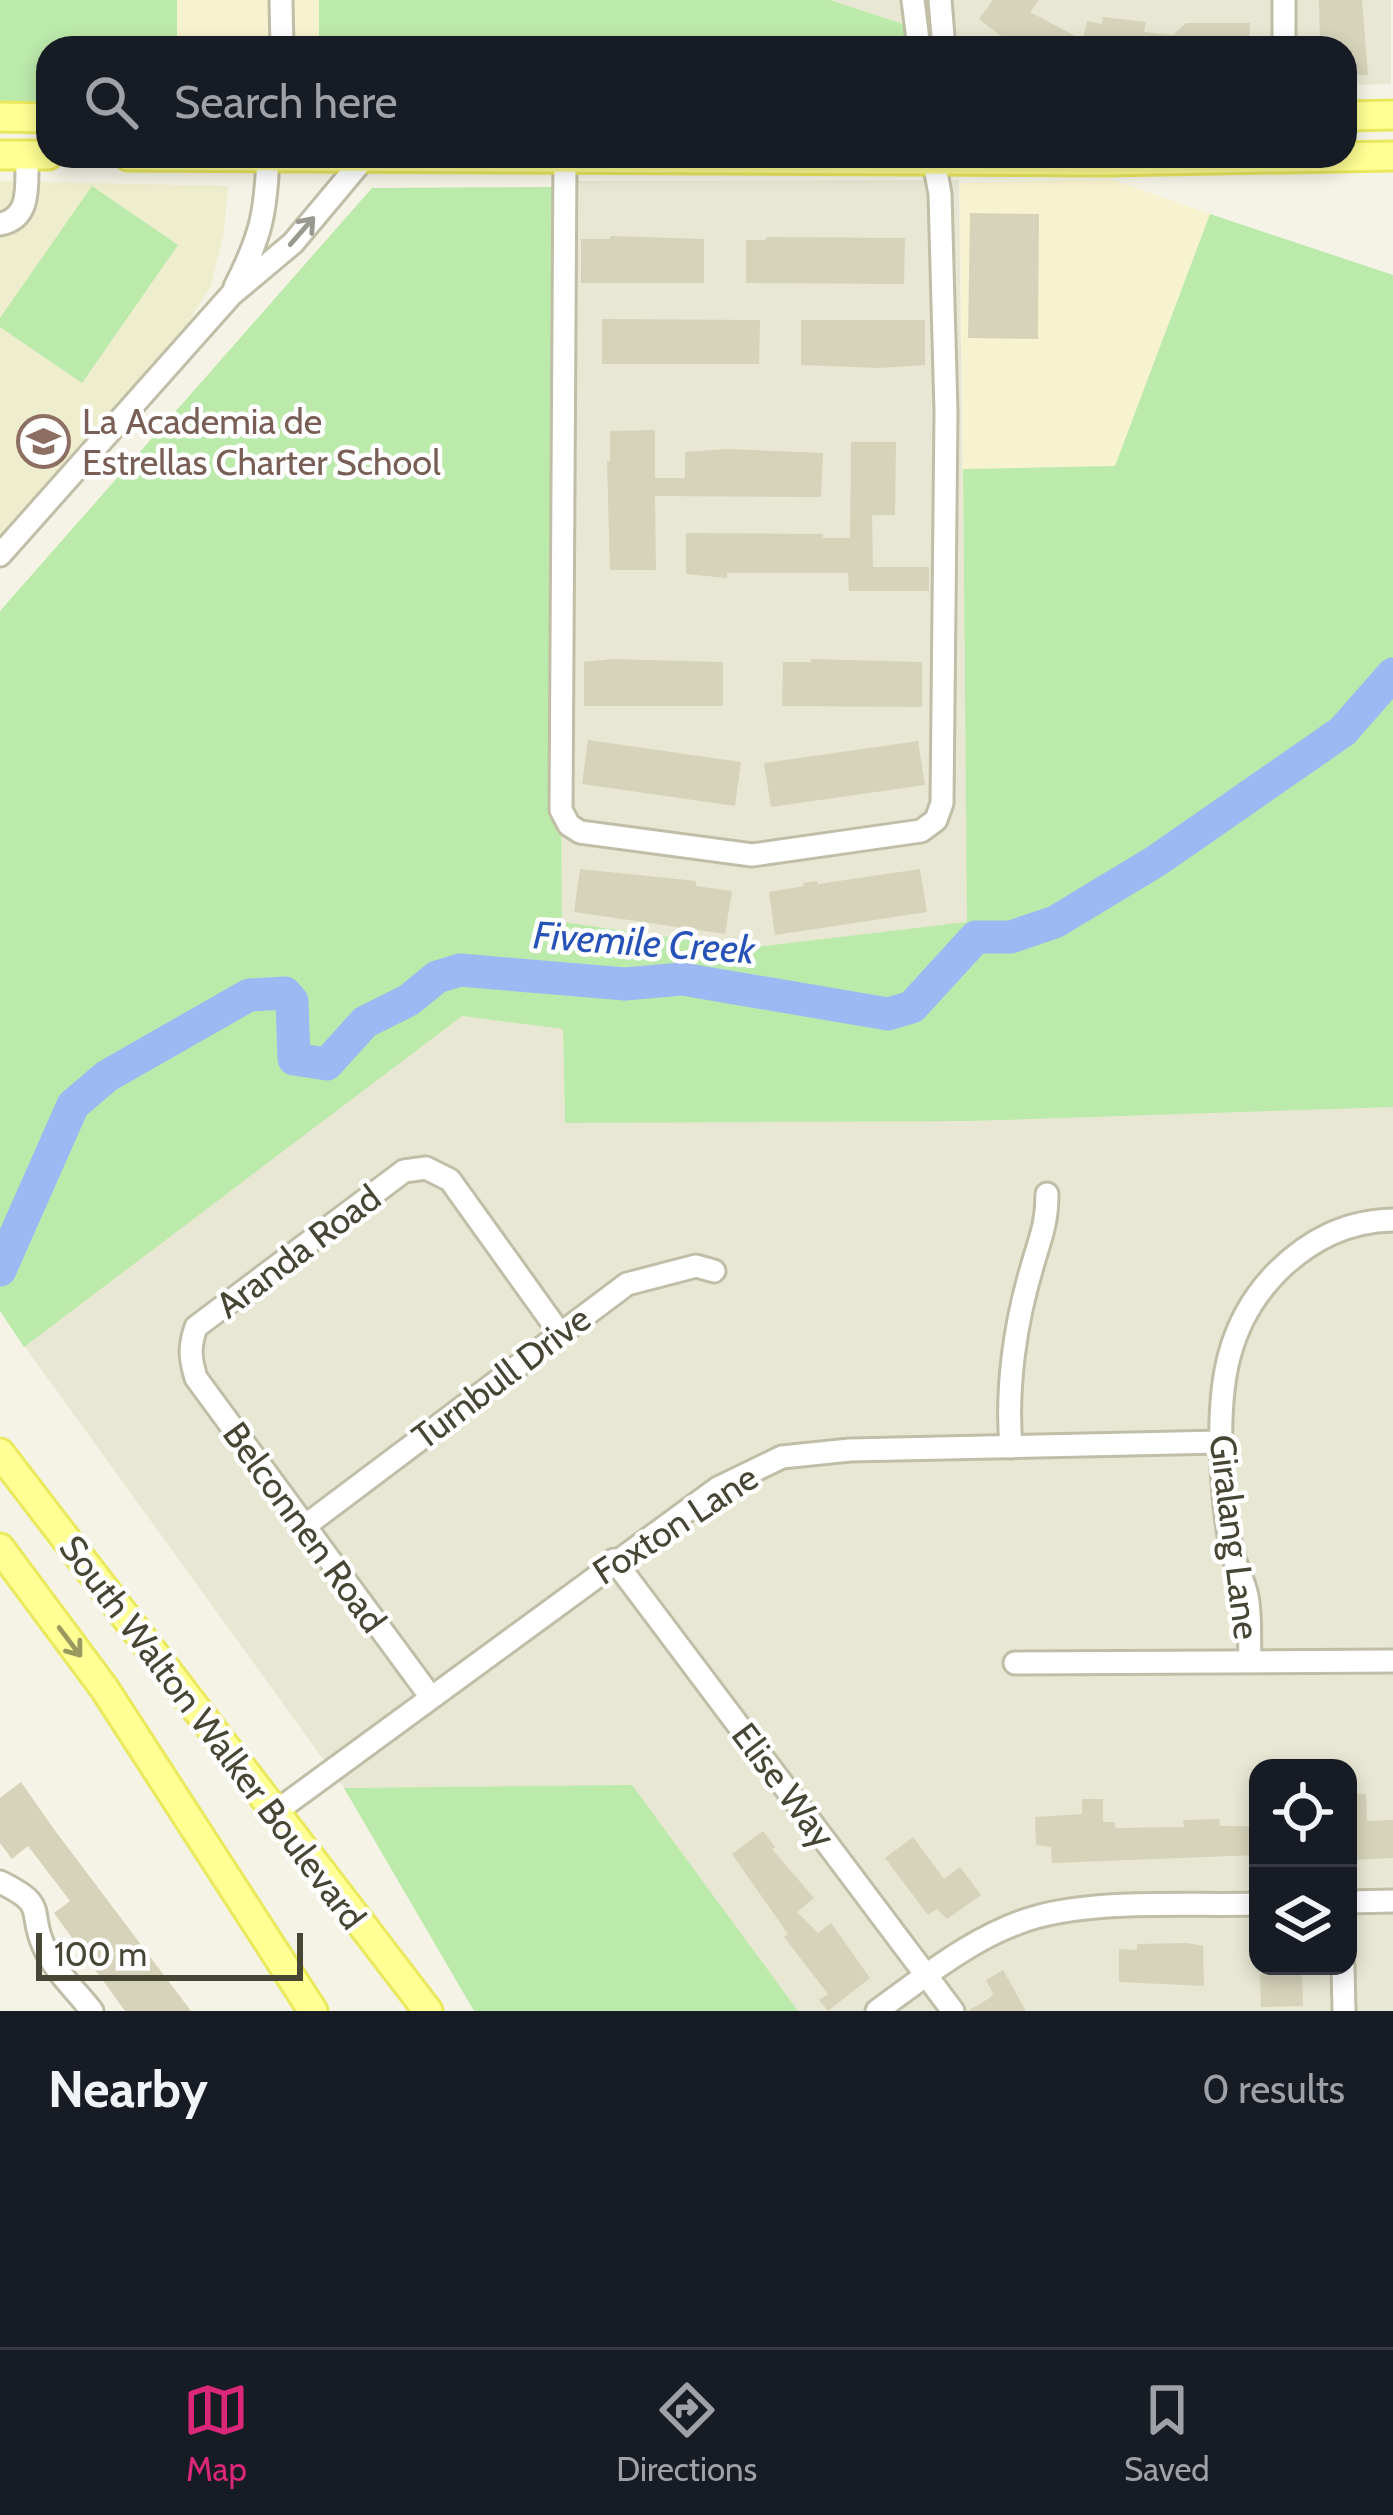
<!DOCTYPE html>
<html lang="en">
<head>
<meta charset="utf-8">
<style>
	body { margin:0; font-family:Cabin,sans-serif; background:#242831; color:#f1f3f6 }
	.controls { position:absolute; right:36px; bottom:36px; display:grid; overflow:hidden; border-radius:24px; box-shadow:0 6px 18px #0003 }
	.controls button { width:108px; height:108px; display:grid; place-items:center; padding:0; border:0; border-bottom:3px solid #363941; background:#171b24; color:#f1f3f6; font:60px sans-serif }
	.scale { position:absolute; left:36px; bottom:30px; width:267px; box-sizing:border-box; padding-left:12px; border:6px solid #474534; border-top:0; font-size:33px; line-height:42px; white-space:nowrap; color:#474534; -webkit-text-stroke:9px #fff; paint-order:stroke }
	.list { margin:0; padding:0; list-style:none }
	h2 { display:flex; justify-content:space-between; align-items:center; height:156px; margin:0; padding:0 48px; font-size:51px }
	h2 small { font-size:39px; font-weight:400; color:#9ea1a6 }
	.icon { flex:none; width:66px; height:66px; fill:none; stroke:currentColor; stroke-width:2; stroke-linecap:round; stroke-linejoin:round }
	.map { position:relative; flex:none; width:1393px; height:2011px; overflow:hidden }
	.search { position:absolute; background:#171b24; box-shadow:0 6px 18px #0003; left:36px; right:36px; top:36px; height:132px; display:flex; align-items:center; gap:30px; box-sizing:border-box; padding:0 42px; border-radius:36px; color:#9ea1a6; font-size:45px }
	.sheet { height:336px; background:#171b24 }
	nav { display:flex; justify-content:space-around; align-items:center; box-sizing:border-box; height:168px; border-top:3px solid #363941; background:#171b24; font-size:33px; color:#9ea1a6 }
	nav a { display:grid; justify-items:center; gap:6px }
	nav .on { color:#db2777 }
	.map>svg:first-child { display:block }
	.residential { fill:#e8e7d3; fill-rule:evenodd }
	.commercial { fill:#f7f2cf }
	.education { fill:#eeeece }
	.green { fill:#bceaab }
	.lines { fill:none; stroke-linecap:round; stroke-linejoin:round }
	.river { stroke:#9eb8f4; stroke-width:33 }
	.building { fill:#d6d3ba }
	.minor-casing { stroke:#c0bea7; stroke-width:27 }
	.major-casing { stroke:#eae85d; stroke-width:33 }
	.minor { stroke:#fff; stroke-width:21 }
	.major { stroke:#ffff93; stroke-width:27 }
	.oneway { stroke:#9a998f }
	.oneway2 { stroke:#9a995f }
	.labels { text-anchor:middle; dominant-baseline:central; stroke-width:9; stroke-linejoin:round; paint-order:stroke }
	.education-label { font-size:36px; fill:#785e54; stroke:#fff; text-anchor:start }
	.street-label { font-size:36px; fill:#474534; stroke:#fff }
	.water-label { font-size:39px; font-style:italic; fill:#2752b8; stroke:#fff }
</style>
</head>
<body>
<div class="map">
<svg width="1393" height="2011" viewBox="0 0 1393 2011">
	<rect width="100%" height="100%" fill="#f4f3e5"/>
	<g class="residential">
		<polygon points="830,0 1391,0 1391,84 1345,85 1345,48 975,48"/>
		<polygon points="959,180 968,923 747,948 562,923 559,181"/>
		<path d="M 462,1016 L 563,1029 L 565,1122 L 1393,1104 L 1393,2011 L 795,2011 L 632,1786 L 344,1788 L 20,1340 ZM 1258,1768 L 1348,1768 L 1348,1966 L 1258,1966 Z"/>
	</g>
	<g class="commercial">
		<rect x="177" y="0" width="142" height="48"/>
		<polygon points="1110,179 1210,214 1115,466 963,469 960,183"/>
	</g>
	<polygon class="education" points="0,181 228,186 224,232 211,285 173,348 0,537"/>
	<g class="green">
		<polygon points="0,0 177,0 177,48 48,48 48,102 0,102"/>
		<polygon points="319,0 830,0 906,25 907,48 319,48"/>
		<polygon points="92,186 178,245 82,383 0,327 0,318"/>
		<polygon points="557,187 562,922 747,948 967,922 963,469 1115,466 1210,214 1393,275 1393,1107 969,1121 565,1123 563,1029 462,1016 24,1347 0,1311 0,611 372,188"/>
		<polygon points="632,1785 798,2011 474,2011 344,1788"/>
	</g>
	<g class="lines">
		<polyline class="river" points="0,1270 73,1105 107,1076 249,995 285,993 292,1001 294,1059 327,1064 365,1022 409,1000 437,977 460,970 625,984 682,979 888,1014 912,1007 976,937 1011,937 1055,922 1156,861 1343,731 1393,674"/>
	</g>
	<g class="building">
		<polygon points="993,0 1039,0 1030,12 1083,40 1087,21 1102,24 1103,17 1146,22 1144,32 1173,35 1186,23 1250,23 1249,48 1025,48 1007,41 979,19"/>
		<polygon points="1319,0 1362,0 1368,75 1345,75 1345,48 1320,48"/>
		<polygon points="970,213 1039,214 1038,339 968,338"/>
		<polygon points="610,236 704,239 704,283 581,283 581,239 610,239"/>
		<polygon points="766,237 905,238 904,284 746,283 746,240 766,240"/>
		<polygon points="602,319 760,320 759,364 602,364"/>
		<polygon points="801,320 925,320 925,365 880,368 801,365"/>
		<polygon points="655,430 655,478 685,478 685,452 727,449 823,453 821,497 655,496 656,570 610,570 607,461 610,461 610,431"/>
		<polygon points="851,442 896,442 895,515 872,515 873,567 929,567 929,591 849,591 848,573 727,573 727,578 686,574 686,533 823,534 823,538 850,538"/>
		<polygon points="611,659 723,662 723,706 584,706 584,662"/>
		<polygon points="811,659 922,662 922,707 782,706 783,662 811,662"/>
		<polygon points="588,740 741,762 735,806 582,784"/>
		<polygon points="918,741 925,785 771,807 764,763"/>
		<polygon points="580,869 696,881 696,886 732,891 725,934 574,912"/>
		<polygon points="920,869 927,912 775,935 769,892 804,886 803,883 817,881 818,884"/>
		<polygon points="21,1782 53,1828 191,2011 125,2011 54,1913 70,1901 28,1846 12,1859 0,1843 0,1798"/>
		<polygon points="1348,1794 1366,1794 1367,1821 1393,1820 1393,1858 1350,1860"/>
		<polygon points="1082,1799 1103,1799 1103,1822 1115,1822 1115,1828 1184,1827 1183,1820 1219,1819 1220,1826 1258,1826 1258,1855 1052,1863 1051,1847 1036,1845 1035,1817 1082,1814"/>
		<polygon points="763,1831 775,1847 772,1849 814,1898 797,1912 818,1933 831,1923 870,1978 828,2011 819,2000 828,1994 784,1937 788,1934 732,1854"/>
		<polygon points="913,1837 944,1879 960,1867 981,1895 947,1919 937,1909 928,1915 885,1858"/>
		<polygon points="1187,1943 1203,1946 1204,1986 1119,1982 1119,1949 1137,1950 1137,1944"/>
		<polygon points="1003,1970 1026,2011 968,2011 991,1997 993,1993 986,1980"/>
		<polygon points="1302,1973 1303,2006 1261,2007 1260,1974"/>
	</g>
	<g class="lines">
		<defs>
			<g id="minor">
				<polyline points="281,0 282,48"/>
				<polyline points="913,0 919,48"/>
				<polyline points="940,0 944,48"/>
				<polyline points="1284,0 1284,48"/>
				<polyline points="565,159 561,810 569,825 580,832 752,855 921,831 936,820 942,803 946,412 940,194 933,156"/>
				<path d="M 0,224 C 33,218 26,182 27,155"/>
				<path d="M 235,287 C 261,236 266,213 268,156"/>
				<polyline points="0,555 231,295 293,243 365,157"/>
				<path d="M 1011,1447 C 1006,1388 1015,1324 1032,1267 C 1040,1238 1047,1225 1047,1194"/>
				<polyline points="305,1526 627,1284 696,1266 714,1271"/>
				<polyline points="614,1560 953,2011"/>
				<path d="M 1250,1661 C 1249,1640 1251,1617 1247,1596 C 1244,1581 1236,1567 1232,1552 C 1225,1519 1223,1485 1221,1451 C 1219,1383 1227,1322 1278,1271 C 1311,1239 1347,1221 1393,1220"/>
				<polyline points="1015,1663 1393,1661"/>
				<path d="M 430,1696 L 196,1378 C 190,1358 189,1347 196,1327 L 404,1171 L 426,1168 L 450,1180 L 559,1332"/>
				<polyline points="274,1813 718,1488 782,1457 850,1450 1221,1442"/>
				<path d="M 0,1882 C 51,1907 26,1910 45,1949 C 55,1971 77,1992 92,2011"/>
				<polyline points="1348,1902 1393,1901"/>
				<polyline points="1343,1966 1344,2011"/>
				<path d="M 877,2011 C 925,1976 978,1933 1036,1917 C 1103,1899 1188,1906 1258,1904"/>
			</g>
			<g id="major">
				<polyline points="1345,116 1393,115"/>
				<polyline points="0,117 48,118"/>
				<polyline points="0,155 48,155"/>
				<polyline points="128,156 1104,161 1393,156"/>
				<polyline points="0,1453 428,2011"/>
				<polyline points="0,1548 104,1688 313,2011"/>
			</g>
		</defs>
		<use href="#minor" class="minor-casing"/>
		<use href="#major" class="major-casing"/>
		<use href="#minor" class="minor"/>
		<use href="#major" class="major"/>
	</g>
	<defs><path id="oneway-shaft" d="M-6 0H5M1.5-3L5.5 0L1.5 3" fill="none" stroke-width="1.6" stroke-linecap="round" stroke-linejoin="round" transform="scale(3)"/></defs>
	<use class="oneway" href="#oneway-shaft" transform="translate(302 231) rotate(-49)"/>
	<use class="oneway2" href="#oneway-shaft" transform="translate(70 1642) rotate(53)"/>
	<defs>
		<symbol id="school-ring" viewBox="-11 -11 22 22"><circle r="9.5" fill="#fff" stroke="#8d6e63" stroke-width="1.5"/><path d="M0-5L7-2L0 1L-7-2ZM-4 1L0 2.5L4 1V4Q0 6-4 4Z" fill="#8d6e63"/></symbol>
	</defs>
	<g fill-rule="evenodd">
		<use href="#school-ring" x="14" y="412" width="59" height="59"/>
	</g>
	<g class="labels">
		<g class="education-label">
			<text x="82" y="421">La Academia de<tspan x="82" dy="41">Estrellas Charter School</tspan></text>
		</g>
		<g class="street-label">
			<text transform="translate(298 1251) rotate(-37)">Aranda Road</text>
			<text transform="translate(501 1377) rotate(-37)">Turnbull Drive</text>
			<text transform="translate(675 1524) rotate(-33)">Foxton Lane</text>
			<text transform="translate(305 1527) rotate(54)">Belconnen Road</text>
			<text transform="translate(1235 1537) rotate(83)">Giralang Lane</text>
			<text transform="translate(213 1732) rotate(53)">South Walton Walker Boulevard</text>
			<text transform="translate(784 1785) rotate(53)">Elise Way</text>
		</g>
		<g class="water-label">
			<text transform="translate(644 942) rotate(4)">Fivemile Creek</text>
		</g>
	</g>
</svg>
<div class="controls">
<button><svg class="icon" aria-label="locate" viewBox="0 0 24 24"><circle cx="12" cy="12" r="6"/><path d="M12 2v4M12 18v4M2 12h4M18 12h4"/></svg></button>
<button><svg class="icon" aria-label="layers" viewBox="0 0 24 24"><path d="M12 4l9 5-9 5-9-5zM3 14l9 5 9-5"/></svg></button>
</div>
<div class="scale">100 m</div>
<div class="search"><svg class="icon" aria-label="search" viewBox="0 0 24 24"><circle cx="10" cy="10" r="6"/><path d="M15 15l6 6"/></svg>Search here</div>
</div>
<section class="sheet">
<h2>Nearby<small>0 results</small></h2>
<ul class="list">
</ul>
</section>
<nav>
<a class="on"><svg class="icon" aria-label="map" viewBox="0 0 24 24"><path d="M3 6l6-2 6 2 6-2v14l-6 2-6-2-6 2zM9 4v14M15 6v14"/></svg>Map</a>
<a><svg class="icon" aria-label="directions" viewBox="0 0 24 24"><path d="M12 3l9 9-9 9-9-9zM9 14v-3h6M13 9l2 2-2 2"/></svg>Directions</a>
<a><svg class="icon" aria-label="saved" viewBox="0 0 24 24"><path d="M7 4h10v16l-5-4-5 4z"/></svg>Saved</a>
</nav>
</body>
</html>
